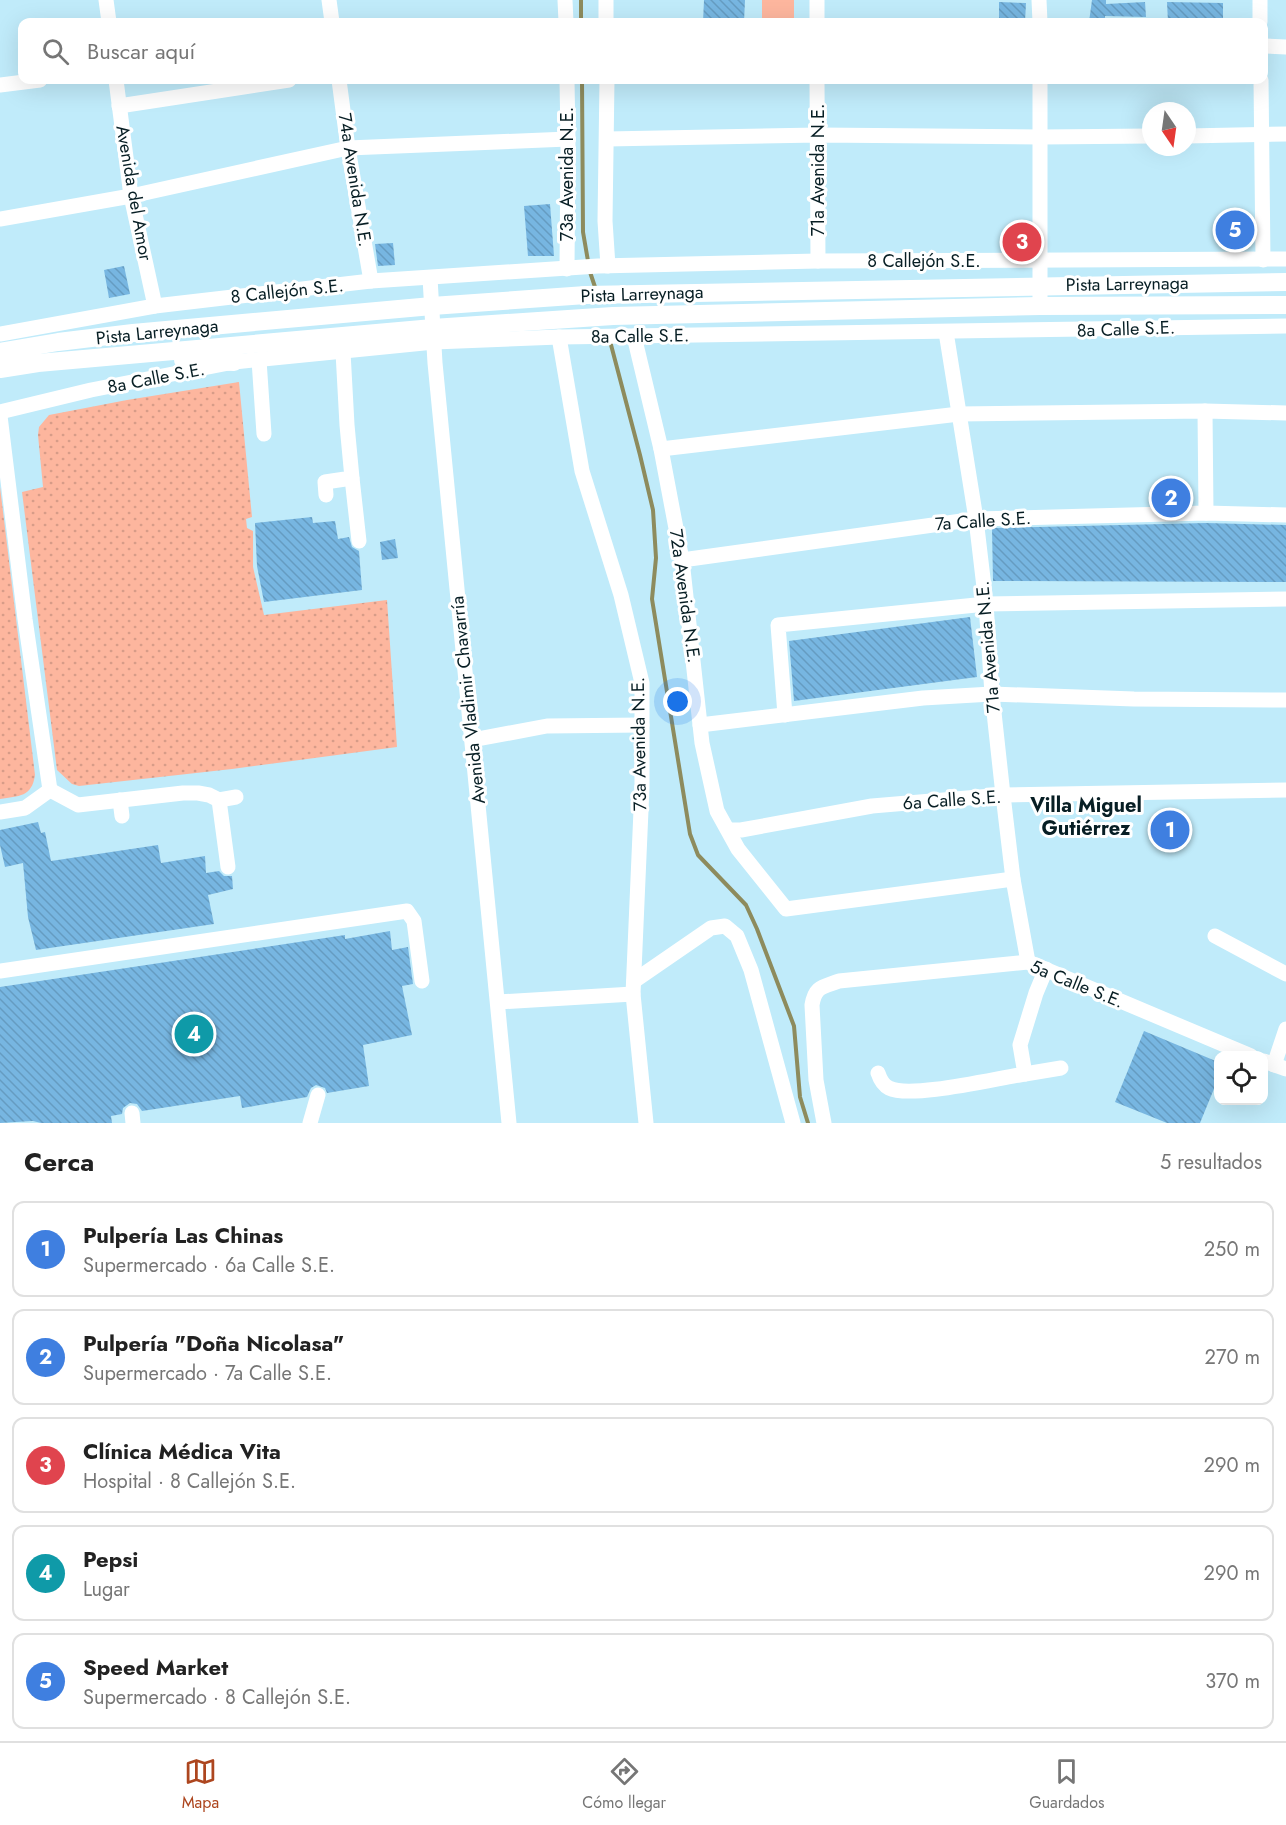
<!DOCTYPE html>
<html lang="es">
<head>
<meta charset="utf-8">
<style>
	body { margin:0; font-family:Jost,sans-serif; background:#f6f6f6; color:#222 }
	.controls { position:absolute; right:18px; bottom:18px; display:grid; overflow:hidden; border-radius:12px; box-shadow:0 6px 24px #0002 }
	.controls button { width:54px; height:54px; display:grid; place-items:center; padding:0; border:0; border-bottom:2px solid #e0e0e0; background:#fff; color:#222; font:30px sans-serif }
	.compass { position:absolute; left:1142px; top:102px; width:54px; height:54px; border-radius:50%; background:#fff; box-shadow:0 6px 24px #0002; rotate:167deg }
	.you { position:absolute; left:678px; top:702px; width:21px; height:21px; margin:-15px; border:4px solid #fff; border-radius:50%; background:#1a73e8; box-shadow:0 0 0 9px #1a73e833 }
	.badge { display:grid; place-items:center; width:39px; height:39px; border-radius:50%; background:#ad461f; color:#fff; font-size:20px; font-weight:700 }
	.pin { position:absolute; translate:-50% -50%; border:3px solid #fff; box-shadow:0 2px 6px #0006 }
	.list { margin:0; padding:0; list-style:none }
	h2 { display:flex; justify-content:space-between; align-items:center; height:78px; margin:0; padding:0 24px; font-size:26px }
	h2 small { font-size:20px; font-weight:400; color:#767676 }
	.list li { display:grid; grid-template-columns:39px 1fr auto; gap:18px; align-items:center; box-sizing:border-box; height:96px; margin:0 12px 12px; padding:0 12px; border:2px solid #e0e0e0; border-radius:12px }
	.list b { display:block; font-size:22px; white-space:nowrap }
	.list p { margin:0; font-size:20px; white-space:nowrap; color:#767676 }
	.list em { font-size:20px; font-style:normal; color:#767676 }
	.icon { flex:none; width:33px; height:33px; fill:none; stroke:currentColor; stroke-width:2; stroke-linecap:round; stroke-linejoin:round }
	.map { position:relative; flex:none; width:1286px; height:1123px; overflow:hidden }
	.search { position:absolute; background:#fff; box-shadow:0 6px 24px #0002; left:18px; right:18px; top:18px; height:66px; display:flex; align-items:center; gap:15px; box-sizing:border-box; padding:0 21px; border-radius:12px; color:#767676; font-size:22px }
	.sheet { height:618px; background:#fff }
	nav { display:flex; justify-content:space-around; align-items:center; box-sizing:border-box; height:84px; border-top:2px solid #e0e0e0; background:#fff; font-size:16px; color:#767676 }
	nav a { display:grid; justify-items:center; gap:3px }
	nav .on { color:#ad461f }
	.map>svg:first-child { display:block }
	.grass { fill:url(#grass-dots) }
	.green { fill:#fdb69e }
	.lines { fill:none; stroke-linecap:round; stroke-linejoin:round }
	.stream { stroke:#8d8b5d; stroke-width:4 }
	.building { fill:url(#building-back-hatch) }
	.minor { stroke:#fff; stroke-width:15 }
	.major { stroke:#fff; stroke-width:18 }
	.labels { text-anchor:middle; dominant-baseline:central; stroke-width:6; stroke-linejoin:round; paint-order:stroke }
	.street-label { font-size:18px; fill:#071e24; stroke:#fff }
	.neighbourhood-label { font-size:20px; font-weight:bold; fill:#071e24; stroke:#fff }
</style>
</head>
<body>
<div class="map">
<svg width="1286" height="1123" viewBox="0 0 1286 1123">
	<defs>
		<pattern id="grass-dots" width="8" height="8" patternUnits="userSpaceOnUse" patternTransform="scale(1.5)"><rect width="8" height="8" fill="#fdb69e"/><path d="M2 2h.1M6 6h.1" fill="none" stroke="#d79c88" stroke-width="1.8" stroke-linecap="round"/></pattern>
		<pattern id="building-back-hatch" width="6" height="6" patternUnits="userSpaceOnUse" patternTransform="scale(1.5)"><rect width="6" height="6" fill="#77b6e1"/><path d="M-1 5l2 2M0 0l6 6M5-1l2 2" fill="none" stroke="#659cc1"/></pattern>
	</defs>
	<rect width="100%" height="100%" fill="#c0ebfa"/>
	<g class="grass">
		<polygon points="239,382 252,517 246,519 247,528 253,531 253,567 264,615 387,600 397,747 232,769 79,786 72,784 57,770 22,492 43,487 38,435 39,427 49,415 127,400"/>
		<path d="M 0,487 L 35,775 C 32,797 19,796 0,799 Z"/>
	</g>
	<rect class="green" x="762" y="0" width="32" height="19"/>
	<g class="lines">
		<g class="stream">
			<polyline points="581,0 581,22"/>
			<polyline points="582,80 583,232 588,261"/>
			<polyline points="590,272 596,290"/>
			<polyline points="610,341 640,455 653,510 656,558 652,599 690,834 698,855 746,905 757,929 794,1026 800,1097 808,1123"/>
		</g>
	</g>
	<g class="building">
		<polygon points="704,0 745,0 744,22 703,22"/>
		<polygon points="1092,0 1106,0 1106,4 1145,2 1146,17 1105,16 1105,22 1089,22"/>
		<polygon points="999,2 1026,3 1025,22 999,22"/>
		<polygon points="1167,2 1223,3 1223,22 1168,22"/>
		<polygon points="550,204 554,256 528,256 524,206"/>
		<polygon points="393,243 395,265 378,266 375,244"/>
		<polygon points="124,266 130,294 109,298 104,270"/>
		<polygon points="312,517 313,523 335,521 338,539 349,537 352,547 359,551 362,590 264,602 257,566 255,523"/>
		<polygon points="1206,523 1286,525 1286,582 993,581 992,528"/>
		<polygon points="395,539 398,558 382,560 380,542"/>
		<polygon points="970,617 977,677 794,701 789,641"/>
		<polygon points="38,822 41,833 45,832 51,861 158,845 161,863 205,856 206,873 219,871 224,876 232,876 233,889 208,895 214,924 36,950 28,917 23,863 5,867 0,845 0,830"/>
		<polygon points="390,931 392,950 408,947 413,984 402,986 412,1035 363,1045 369,1086 327,1093 325,1088 316,1085 311,1088 307,1097 242,1108 240,1096 142,1111 137,1104 130,1103 123,1108 122,1114 111,1116 112,1123 41,1123 33,1121 0,1123 0,987 345,935 345,939"/>
		<polygon points="1144,1031 1218,1062 1218,1079 1200,1123 1167,1123 1115,1102"/>
	</g>
	<g class="lines">
		<g class="minor">
			<polyline points="106,0 109,22"/>
			<polyline points="329,0 332,22"/>
			<polyline points="565,0 566,22"/>
			<polyline points="606,0 606,22"/>
			<polyline points="1039,0 1040,22"/>
			<polyline points="1260,0 1260,22"/>
			<polyline points="817,22 817,0"/>
			<polyline points="1264,46 1286,47"/>
			<polyline points="116,80 131,196 155,306"/>
			<polyline points="339,80 348,148 371,281"/>
			<polyline points="607,80 605,221 608,266"/>
			<polyline points="817,80 818,261"/>
			<polyline points="1261,80 1263,260"/>
			<polyline points="0,85 40,80"/>
			<polyline points="119,106 289,80"/>
			<polyline points="1187,136 1286,134"/>
			<polyline points="607,139 818,135 1041,137 1151,136"/>
			<polyline points="0,219 131,196 348,148 568,139"/>
			<polyline points="567,269 568,139 567,80"/>
			<polyline points="430,278 435,363 509,1123"/>
			<polyline points="1040,298 1040,80"/>
			<polyline points="946,332 976,519 986,604 992,694 1003,795 1013,879 1028,962"/>
			<polyline points="0,334 155,306 371,281 598,266 818,261 1286,259"/>
			<polyline points="634,336 661,449 682,560 702,743 717,811 738,849 786,909 1013,879"/>
			<polyline points="559,337 582,471 621,595 642,683 642,787 633,994 646,1123"/>
			<polyline points="259,360 264,434"/>
			<polyline points="1205,411 1206,513"/>
			<polyline points="0,412 91,390 234,362 434,342 559,337 1286,326"/>
			<polyline points="0,416 25,619 50,790"/>
			<polyline points="661,449 959,414 1205,411 1286,413"/>
			<polyline points="352,478 359,541"/>
			<polyline points="326,495 325,482 352,478 347,425 343,352"/>
			<polyline points="682,560 976,519 1206,513 1286,515"/>
			<polyline points="785,715 778,625 986,604 1286,599"/>
			<polyline points="700,725 923,698 992,694 1134,699 1286,700"/>
			<polyline points="472,740 547,726 642,725"/>
			<polyline points="50,790 78,805 183,793 198,793 209,795 219,800 236,797"/>
			<polyline points="120,800 122,816"/>
			<polyline points="219,800 228,867"/>
			<polyline points="0,812 25,808 50,790"/>
			<polyline points="728,830 741,830 872,806 1003,795 1286,790"/>
			<polyline points="1215,936 1286,974"/>
			<polyline points="0,971 407,911 414,921 422,981"/>
			<polyline points="634,981 711,928 725,926 737,936 751,970 793,1123"/>
			<polyline points="498,1002 633,994"/>
			<polyline points="1264,1061 1286,1069"/>
			<polyline points="1274,1065 1286,1029"/>
			<path d="M 878,1073 C 880,1079 883,1085 889,1088 C 911,1099 997,1078 1025,1074 L 1020,1045 L 1036,993 L 1046,969"/>
			<polyline points="1025,1074 1061,1068"/>
			<polyline points="132,1113 133,1123"/>
			<polyline points="310,1123 318,1095"/>
			<path d="M 824,1123 L 816,1080 L 812,1005 C 815,986 823,987 839,981 L 1028,962 L 1251,1056"/>
		</g>
		<g class="major">
			<polyline points="0,352 58,342 133,333 432,306 586,295 1286,282"/>
			<polyline points="183,360 234,362"/>
			<polyline points="0,369 38,363 433,328 613,316 1040,306 1286,305"/>
		</g>
	</g>
	<g class="labels">
		<g class="street-label">
			<text transform="translate(818 170) rotate(-90)">71a Avenida N.E.</text>
			<text transform="translate(567 174) rotate(-90)">73a Avenida N.E.</text>
			<text transform="translate(355 180) rotate(81)">74a Avenida N.E.</text>
			<text transform="translate(134 193) rotate(80)">Avenida del Amor</text>
			<text x="924" y="261">8 Callejón S.E.</text>
			<text transform="translate(1127 284) rotate(-1)">Pista Larreynaga</text>
			<text transform="translate(287 291) rotate(-6)">8 Callejón S.E.</text>
			<text transform="translate(642 294) rotate(-2)">Pista Larreynaga</text>
			<text transform="translate(1126 329) rotate(-2)">8a Calle S.E.</text>
			<text transform="translate(157 332) rotate(-6)">Pista Larreynaga</text>
			<text transform="translate(640 336) rotate(-1)">8a Calle S.E.</text>
			<text transform="translate(156 378) rotate(-11)">8a Calle S.E.</text>
			<text transform="translate(983 521) rotate(-4)">7a Calle S.E.</text>
			<text transform="translate(685 596) rotate(82)">72a Avenida N.E.</text>
			<text transform="translate(988 647) rotate(-95)">71a Avenida N.E.</text>
			<text transform="translate(468 700) rotate(-96)">Avenida Vladimir Chavarría</text>
			<text transform="translate(639 744) rotate(-91)">73a Avenida N.E.</text>
			<text transform="translate(952 800) rotate(-4)">6a Calle S.E.</text>
			<text transform="translate(1077 984) rotate(22)">5a Calle S.E.</text>
		</g>
		<g class="neighbourhood-label">
			<text x="1086" y="805">Villa Miguel<tspan x="1086" dy="23">Gutiérrez</tspan></text>
		</g>
	</g>
</svg>
<div class="controls">
<button><svg class="icon" aria-label="locate" viewBox="0 0 24 24"><circle cx="12" cy="12" r="6"/><path d="M12 2v4M12 18v4M2 12h4M18 12h4"/></svg></button>
</div>
<svg class="compass" viewBox="-18 -18 36 36"><path d="M0-13l5 13h-10z" fill="#e53935"/><path d="M0 13l5-13h-10z" fill="#767676"/></svg>
<div class="you"></div>
<div class="pin badge" style="left:1170px;top:830px;background:#3f7fe0">1</div>
<div class="pin badge" style="left:1171px;top:498px;background:#3f7fe0">2</div>
<div class="pin badge" style="left:1022px;top:242px;background:#e0444e">3</div>
<div class="pin badge" style="left:194px;top:1034px;background:#0f9aa8">4</div>
<div class="pin badge" style="left:1235px;top:230px;background:#3f7fe0">5</div>
<div class="search"><svg class="icon" aria-label="search" viewBox="0 0 24 24"><circle cx="10" cy="10" r="6"/><path d="M15 15l6 6"/></svg>Buscar aquí</div>
</div>
<section class="sheet">
<h2>Cerca<small>5 resultados</small></h2>
<ul class="list">
<li><span class="badge" style="background:#3f7fe0">1</span><div><b>Pulpería Las Chinas</b><p>Supermercado · 6a Calle S.E.</p></div><em>250 m</em></li>
<li><span class="badge" style="background:#3f7fe0">2</span><div><b>Pulpería &quot;Doña Nicolasa&quot;</b><p>Supermercado · 7a Calle S.E.</p></div><em>270 m</em></li>
<li><span class="badge" style="background:#e0444e">3</span><div><b>Clínica Médica Vita</b><p>Hospital · 8 Callejón S.E.</p></div><em>290 m</em></li>
<li><span class="badge" style="background:#0f9aa8">4</span><div><b>Pepsi</b><p>Lugar</p></div><em>290 m</em></li>
<li><span class="badge" style="background:#3f7fe0">5</span><div><b>Speed Market</b><p>Supermercado · 8 Callejón S.E.</p></div><em>370 m</em></li>
</ul>
</section>
<nav>
<a class="on"><svg class="icon" aria-label="map" viewBox="0 0 24 24"><path d="M3 6l6-2 6 2 6-2v14l-6 2-6-2-6 2zM9 4v14M15 6v14"/></svg>Mapa</a>
<a><svg class="icon" aria-label="directions" viewBox="0 0 24 24"><path d="M12 3l9 9-9 9-9-9zM9 14v-3h6M13 9l2 2-2 2"/></svg>Cómo llegar</a>
<a><svg class="icon" aria-label="saved" viewBox="0 0 24 24"><path d="M7 4h10v16l-5-4-5 4z"/></svg>Guardados</a>
</nav>
</body>
</html>
